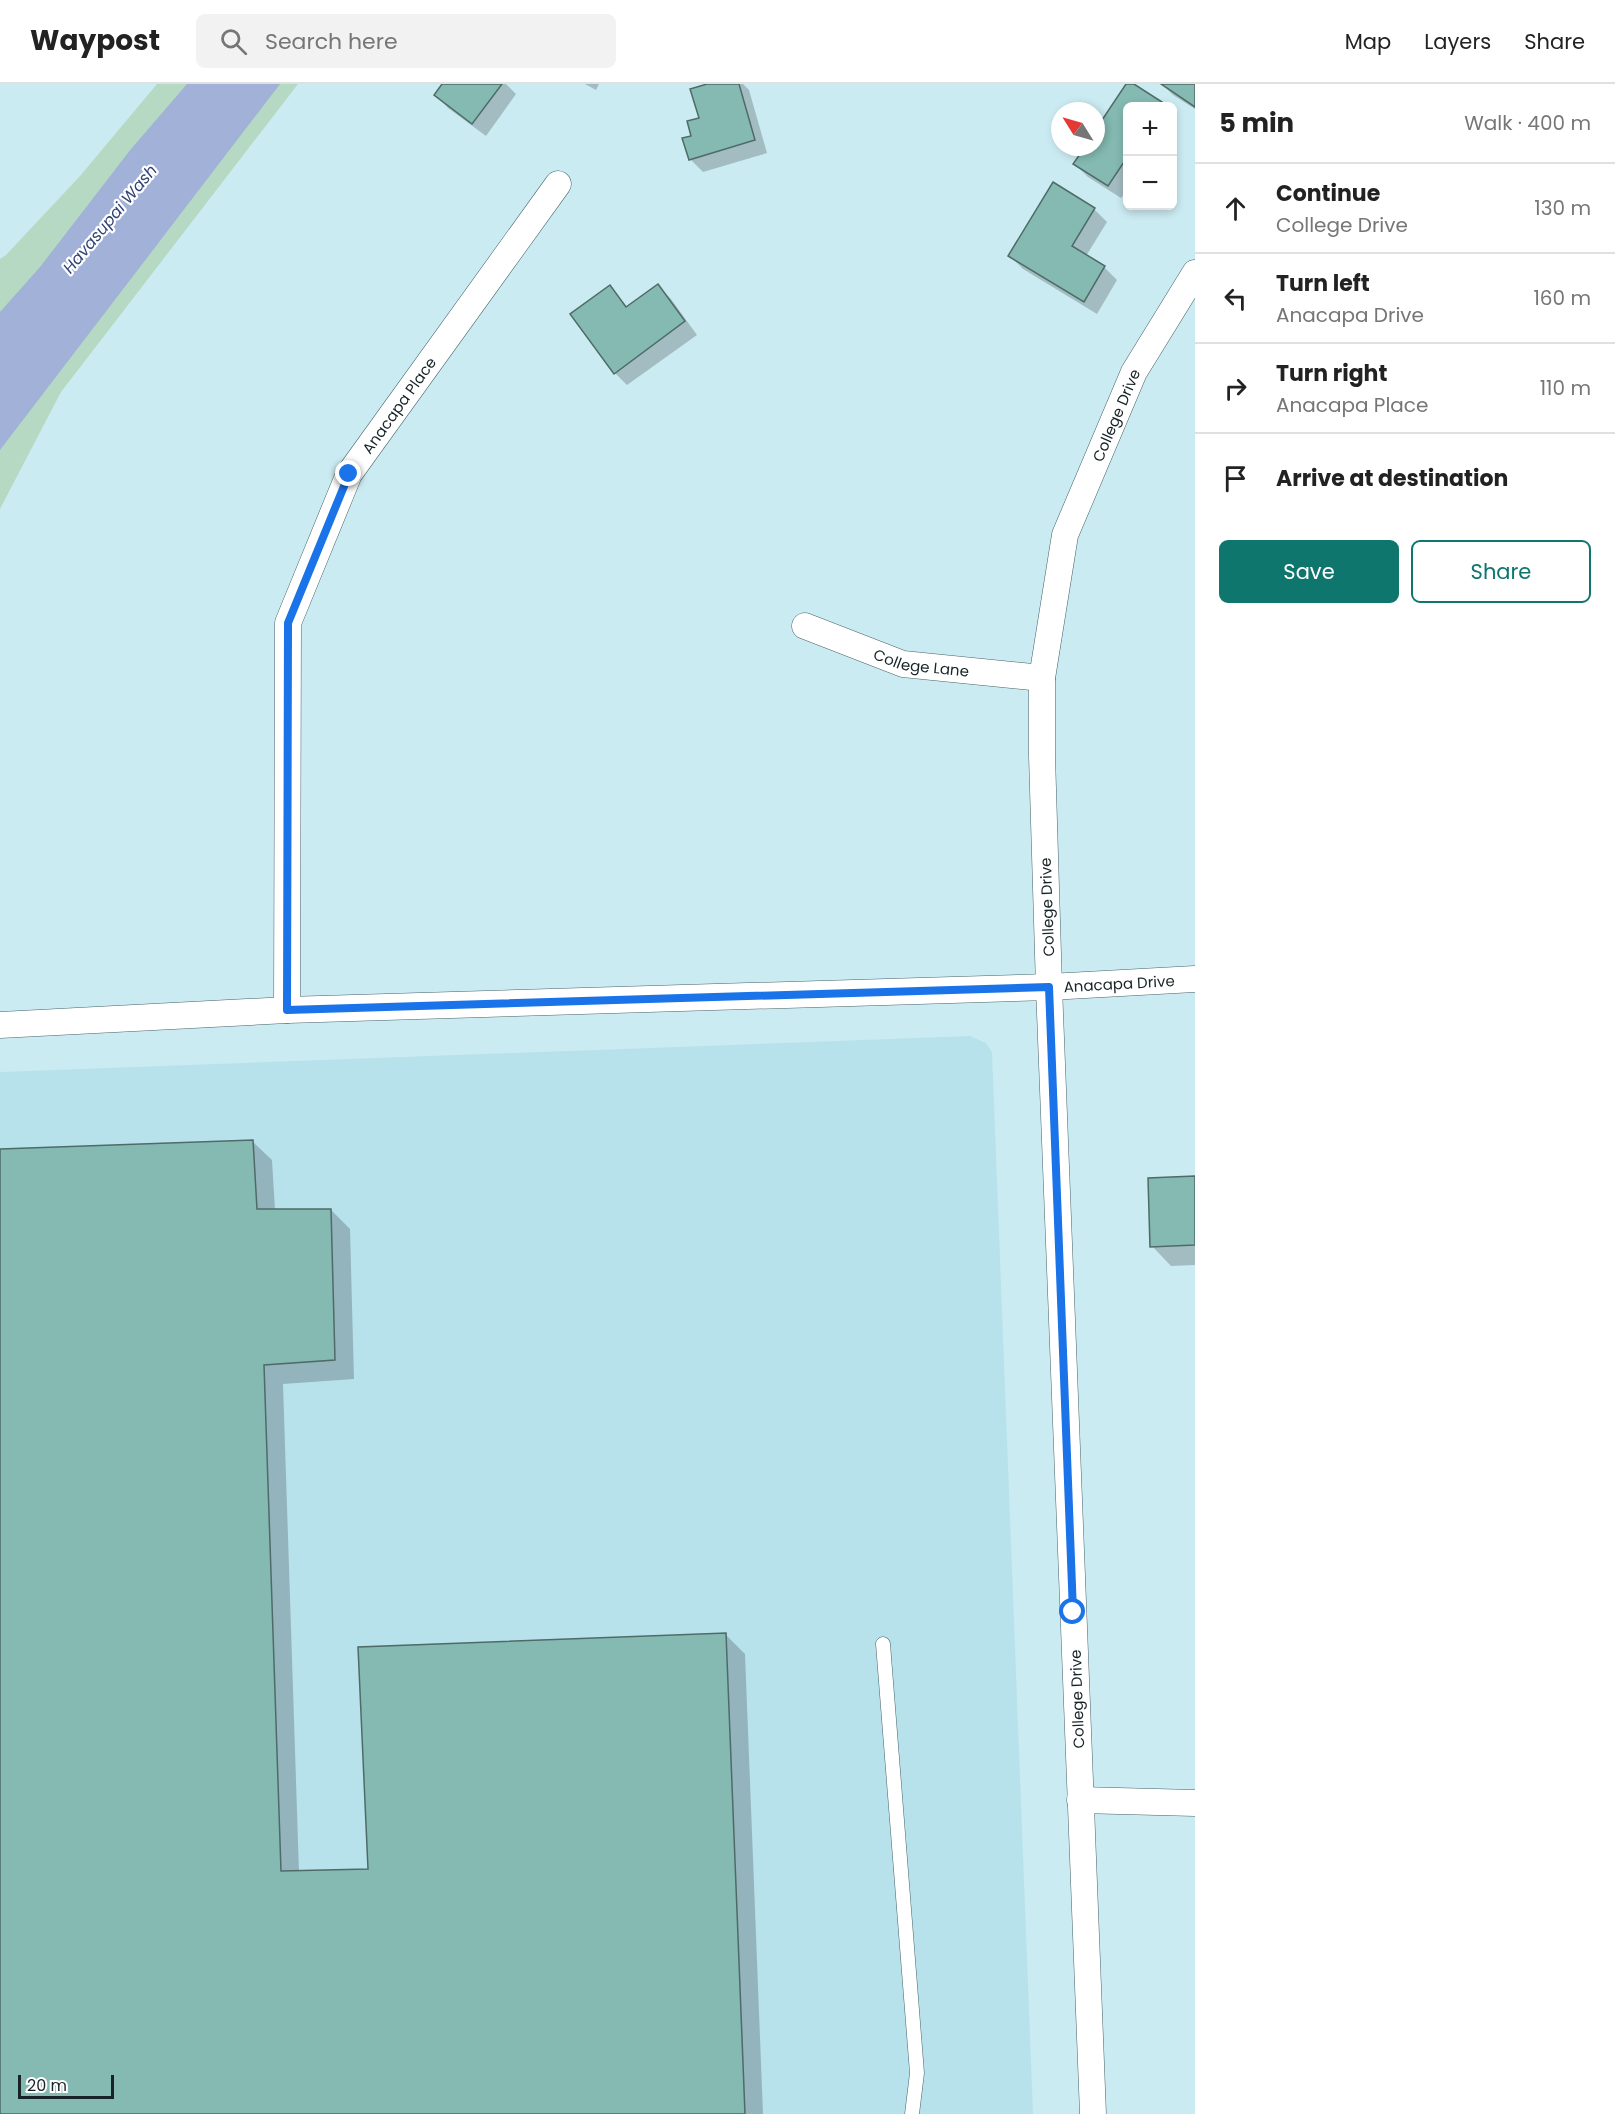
<!DOCTYPE html>
<html lang="en">
<head>
<meta charset="utf-8">
<style>
	body { margin:0; font-family:Poppins,sans-serif; background:#f2f2f2; color:#222 }
	.controls { position:absolute; right:18px; top:18px; display:grid; overflow:hidden; border-radius:9px; box-shadow:0 3px 9px #0003 }
	.controls button { width:54px; height:54px; display:grid; place-items:center; padding:0; border:0; border-bottom:2px solid #e0e0e0; background:#fff; color:#222; font:30px sans-serif }
	.compass { position:absolute; left:1051px; top:18px; width:54px; height:54px; border-radius:50%; background:#fff; box-shadow:0 3px 9px #0003; rotate:307deg }
	.scale { position:absolute; left:18px; bottom:15px; width:96px; box-sizing:border-box; padding-left:6px; border:3px solid #172326; border-top:0; font-size:16px; line-height:21px; white-space:nowrap; color:#172326; -webkit-text-stroke:4px #fff; paint-order:stroke }
	.stop { position:absolute; width:18px; height:18px; margin:-14px; border:4px solid #1a73e8; border-radius:50%; background:#fff }
	.stop.end { background:#1a73e8; border-color:#fff; box-shadow:0 2px 6px #0008 }
	.list { margin:0; padding:0; list-style:none }
	h2 { display:flex; justify-content:space-between; align-items:center; height:78px; margin:0; padding:0 24px; font-size:26px }
	h2 small { font-size:20px; font-weight:400; color:#767676 }
	.list li { display:grid; grid-template-columns:39px 1fr auto; gap:18px; align-items:center; box-sizing:border-box; height:90px; padding:0 24px; border-top:2px solid #e0e0e0 }
	.list b { display:block; font-size:22px; white-space:nowrap }
	.list p { margin:0; font-size:20px; white-space:nowrap; color:#767676 }
	.list em { font-size:20px; font-style:normal; color:#767676 }
	.actions { display:flex; gap:12px; padding:18px 24px }
	.actions a { flex:1; padding:14px 0; border:2px solid #0f766e; border-radius:9px; text-align:center; font-size:21px; color:#0f766e }
	.actions .main { background:#0f766e; color:#fff }
	.icon { flex:none; width:33px; height:33px; fill:none; stroke:currentColor; stroke-width:2; stroke-linecap:round; stroke-linejoin:round }
	.map { position:relative; flex:none; width:1195px; height:2030px; overflow:hidden }
	header { display:flex; align-items:center; gap:36px; box-sizing:border-box; height:84px; padding:0 30px; background:#fff; border-bottom:2px solid #e0e0e0 }
	header strong { font-size:28px }
	nav { display:flex; gap:33px; margin-inline-start:auto; font-size:21px }
	.search { width:420px; height:54px; background:#f2f2f2; display:flex; align-items:center; gap:15px; box-sizing:border-box; padding:0 21px; border-radius:9px; color:#767676; font-size:22px }
	main { display:flex }
	aside { flex:1; background:#fff }
	.map>svg:first-child { display:block }
	.built { fill:#b8e2eb }
	.green { fill:#b6d9c4 }
	.water { fill:#a1b1d7 }
	.shadow { fill:#0003 }
	.building { fill:#84bab2; stroke:#4e6b67; stroke-width:1.5 }
	.lines { fill:none; stroke-linecap:round; stroke-linejoin:round }
	.service-casing { stroke:#466369; stroke-width:15 }
	.minor-casing { stroke:#466369; stroke-width:27 }
	.service { stroke:#fff; stroke-width:14 }
	.minor { stroke:#fff; stroke-width:26 }
	.route { stroke:#1a73e8; stroke-width:8 }
	.labels { text-anchor:middle; dominant-baseline:central; stroke-width:4.5; stroke-linejoin:round; paint-order:stroke }
	.street-label { font-size:15px; fill:#172326; stroke:#fff }
	.water-label { font-size:16px; font-style:italic; fill:#324476; stroke:#fff }
</style>
</head>
<body>
<header>
<strong>Waypost</strong>
<div class="search"><svg class="icon" aria-label="search" viewBox="0 0 24 24"><circle cx="10" cy="10" r="6"/><path d="M15 15l6 6"/></svg>Search here</div>
<nav><a>Map</a><a>Layers</a><a>Share</a></nav>
</header>
<main>
<div class="map">
<svg width="1195" height="2030" viewBox="0 0 1195 2030">
	<rect width="100%" height="100%" fill="#cbebf2"/>
	<polygon class="built" points="970,952 986,959 992,968 1033,2030 0,2030 0,988"/>
	<polygon class="green" points="157,0 298,0 61,308 0,425 0,175 6,171 80,92"/>
	<polygon class="water" points="187,0 280,0 0,366 0,228 40,183 131,65"/>
	<g class="shadow">
		<polygon points="444,0 506,0 516,10 486,52 448,24 436,11"/>
		<polygon points="585,0 599,0 596,6"/>
		<polygon points="713,0 743,0 749,6 767,69 703,88 690,75 693,53"/>
		<polygon points="1127,0 1131,0 1164,22 1128,22 1128,105 1121,114 1088,93 1075,80 1086,63 1096,63"/>
		<polygon points="1162,0 1195,0 1195,25 1173,11"/>
		<polygon points="1094,125 1107,138 1086,172 1104,183 1117,196 1097,230 1023,185 1010,172"/>
		<polygon points="658,202 671,215 697,251 627,301 615,289 610,203 628,224"/>
		<polygon points="252,1057 272,1076 275,1126 331,1126 350,1145 354,1295 283,1300 299,1788 369,1786 726,1551 745,1570 763,2030 0,2030 0,1066"/>
		<polygon points="1195,1094 1195,1181 1171,1182 1152,1162 1149,1095"/>
	</g>
	<g class="building">
		<polygon points="442,0 502,0 472,40 434,11"/>
		<polygon points="707,0 739,0 755,56 689,76 682,54 691,52 687,37 699,34 690,5"/>
		<polygon points="1126,0 1134,0 1162,18 1159,22 1128,22 1128,72 1108,102 1073,80 1085,63 1096,63 1096,45"/>
		<polygon points="1161,0 1195,0 1195,23"/>
		<polygon points="1053,98 1095,124 1072,162 1105,182 1084,218 1008,172"/>
		<polygon points="658,200 685,237 614,290 570,230 610,201 626,223"/>
		<polygon points="253,1056 257,1125 331,1125 335,1276 264,1281 281,1787 368,1785 358,1563 726,1549 745,2030 0,2030 0,1065"/>
		<polygon points="1195,1092 1195,1161 1150,1163 1148,1094"/>
	</g>
	<g class="lines">
		<defs>
			<polyline id="service" points="883,1560 917,1989 912,2030"/>
			<g id="minor">
				<path id="s1" d="M 805,542 L 903,580 L 1042,594"/>
				<path id="s2" d="M 287,926 L 288,539 L 349,390 L 558,100"/>
				<path id="s3" d="M 0,941 L 287,926 L 1049,903 L 1195,895"/>
				<polyline points="1080,1716 1195,1719"/>
				<path id="s4" d="M 1093,2030 L 1049,903 L 1042,672 L 1042,594 L 1065,451 L 1134,288 L 1195,189"/>
			</g>
		</defs>
		<use href="#service" class="service-casing"/>
		<use href="#minor" class="minor-casing"/>
		<use href="#service" class="service"/>
		<use href="#minor" class="minor"/>
	</g>
	<g class="lines">
		<polyline class="route" points="349,390 288,539 287,926 1049,903 1073,1528"/>
	</g>
	<g class="labels">
		<g class="street-label">
			<text stroke="none"><textPath href="#s2" startOffset="633">Anacapa Place</textPath></text>
			<text stroke="none"><textPath href="#s4" startOffset="1712">College Drive</textPath></text>
			<text stroke="none"><textPath href="#s1" startOffset="123">College Lane</textPath></text>
			<text transform="translate(1047 823) rotate(-92)">College Drive</text>
			<text stroke="none"><textPath href="#s3" startOffset="1120">Anacapa Drive</textPath></text>
			<text transform="translate(1077 1615) rotate(-92)">College Drive</text>
		</g>
		<g class="water-label">
			<text transform="translate(110 135) rotate(-50)">Havasupai Wash</text>
		</g>
	</g>
</svg>
<div class="controls">
<button>+</button>
<button>−</button>
</div>
<svg class="compass" viewBox="-18 -18 36 36"><path d="M0-13l5 13h-10z" fill="#e53935"/><path d="M0 13l5-13h-10z" fill="#767676"/></svg>
<div class="scale">20 m</div>
<div class="stop" style="left:1073px;top:1528px"></div>
<div class="stop end" style="left:349px;top:390px"></div>
</div>
<aside>
<h2>5 min<small>Walk · 400 m</small></h2>
<ul class="list">
<li><svg class="icon" aria-label="ahead" viewBox="0 0 24 24"><path d="M12 20V5M6 11l6-6 6 6"/></svg><div><b>Continue</b><p>College Drive</p></div><em>130 m</em></li>
<li><svg class="icon" aria-label="left" viewBox="0 0 24 24"><path d="M17 20v-9H6M10 6l-5 5 5 5"/></svg><div><b>Turn left</b><p>Anacapa Drive</p></div><em>160 m</em></li>
<li><svg class="icon" aria-label="right" viewBox="0 0 24 24"><path d="M7 20v-9h11M14 6l5 5-5 5"/></svg><div><b>Turn right</b><p>Anacapa Place</p></div><em>110 m</em></li>
<li><svg class="icon" aria-label="arrive" viewBox="0 0 24 24"><path d="M6 21V4h12l-3 4 3 4H6"/></svg><div><b>Arrive at destination</b></div></li>
</ul>
<div class="actions"><a class="main">Save</a><a>Share</a></div>
</aside>
</main>
</body>
</html>
